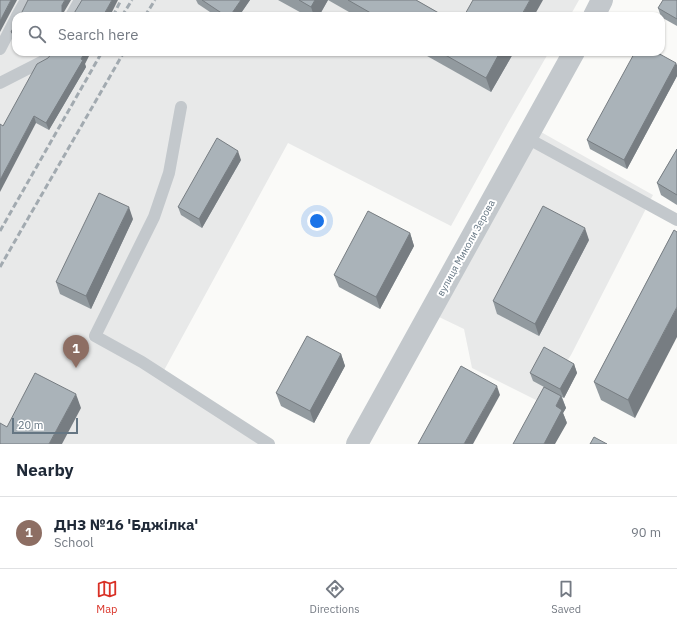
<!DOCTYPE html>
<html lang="en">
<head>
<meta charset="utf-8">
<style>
	body { margin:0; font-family:"IBM Plex Sans",sans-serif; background:#f2f2f3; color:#1f2937 }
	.scale { position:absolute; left:12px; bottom:10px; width:66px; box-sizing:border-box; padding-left:4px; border:2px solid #657683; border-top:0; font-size:11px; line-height:14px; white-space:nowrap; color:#657683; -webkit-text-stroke:3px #fff; paint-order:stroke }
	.you { position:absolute; left:317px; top:221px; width:14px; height:14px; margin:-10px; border:3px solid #fff; border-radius:50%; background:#1a73e8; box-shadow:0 0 0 6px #1a73e833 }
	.badge { display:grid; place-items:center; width:26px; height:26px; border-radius:50%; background:#d93025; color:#fff; font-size:13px; font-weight:700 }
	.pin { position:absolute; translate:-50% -33px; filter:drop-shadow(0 1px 2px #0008) }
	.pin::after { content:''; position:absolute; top:21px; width:14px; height:12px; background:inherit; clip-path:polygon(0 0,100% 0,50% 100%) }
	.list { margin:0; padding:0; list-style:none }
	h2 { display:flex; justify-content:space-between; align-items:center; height:52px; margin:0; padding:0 16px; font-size:17px }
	h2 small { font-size:13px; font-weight:400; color:#747a83 }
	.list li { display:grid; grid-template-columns:26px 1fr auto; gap:12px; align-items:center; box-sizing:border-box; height:72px; padding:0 16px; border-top:1px solid #e0e1e3 }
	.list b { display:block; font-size:15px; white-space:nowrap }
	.list p { margin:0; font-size:13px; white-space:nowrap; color:#747a83 }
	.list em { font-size:13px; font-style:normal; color:#747a83 }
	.icon { flex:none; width:22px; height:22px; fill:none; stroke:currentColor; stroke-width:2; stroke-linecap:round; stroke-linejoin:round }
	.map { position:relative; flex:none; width:677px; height:444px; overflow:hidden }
	.search { position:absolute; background:#fff; box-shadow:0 1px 3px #0004; left:12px; right:12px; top:12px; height:44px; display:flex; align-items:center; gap:10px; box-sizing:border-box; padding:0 14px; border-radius:12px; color:#747a83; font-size:15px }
	.sheet { height:124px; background:#fff }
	nav { display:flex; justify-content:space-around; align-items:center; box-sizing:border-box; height:56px; border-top:1px solid #e0e1e3; background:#fff; font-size:11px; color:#747a83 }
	nav a { display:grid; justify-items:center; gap:2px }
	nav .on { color:#d93025 }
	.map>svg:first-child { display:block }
	.built { fill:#e8e9e9 }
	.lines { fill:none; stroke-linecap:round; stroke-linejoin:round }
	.service { stroke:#c3c8cc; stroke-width:12 }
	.minor { stroke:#c3c8cc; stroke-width:22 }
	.rail { stroke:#a2aab0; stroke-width:3; stroke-dasharray:6 3; stroke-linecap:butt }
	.wall { fill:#929a9f }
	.shaded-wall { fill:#777d82 }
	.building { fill:#aab3b9; stroke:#777d82 }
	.labels { text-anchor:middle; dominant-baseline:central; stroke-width:4; stroke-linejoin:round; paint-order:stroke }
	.street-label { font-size:10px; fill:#657683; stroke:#fff }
</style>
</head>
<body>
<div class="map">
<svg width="677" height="444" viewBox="0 0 677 444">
	<rect width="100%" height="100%" fill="#fafaf8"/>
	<g class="built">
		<polygon points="0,0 579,0 570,16 16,16 16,52 549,52 508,123 451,226 288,143 162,374 269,444 0,444"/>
		<polygon points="541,132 653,195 571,355 540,402 472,368 464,329 439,317"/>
	</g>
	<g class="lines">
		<g class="service">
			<polyline points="17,16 26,0"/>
			<polyline points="71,16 80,0"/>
			<polyline points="0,49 16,18"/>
			<polyline points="0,83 47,59 51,52"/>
			<polyline points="181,107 169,173 154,217 95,336 142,362 269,444"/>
			<polyline points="527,138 677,220"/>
		</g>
		<g class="minor">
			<polyline points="594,16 602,0"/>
			<polyline points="357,444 574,52"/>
		</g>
		<g class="rail">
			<polyline points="113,16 121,0"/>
			<polyline points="122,16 132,0"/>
			<polyline points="145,16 155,0"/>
			<polyline points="0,231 102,52"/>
			<polyline points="0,267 124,52"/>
		</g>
	</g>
	<g class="wall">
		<polygon points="196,0 250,0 239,16 216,16 198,4"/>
		<polygon points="278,0 416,0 444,16 356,16 328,0 319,16 307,16"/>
		<polygon points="677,0 677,26 661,17 658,8"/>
		<polygon points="16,23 16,40 14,39 11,32"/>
		<polygon points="420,52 514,52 491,92"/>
		<polygon points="48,58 85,64 86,67 49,130 36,123 3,126"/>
		<polygon points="677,65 677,76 627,169 590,149 587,140"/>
		<polygon points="677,149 677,205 661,195 657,183"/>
		<polygon points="241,160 202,228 181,215 178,207"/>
		<polygon points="133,219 91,309 60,294 56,282"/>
		<polygon points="674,230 635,418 601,400 594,382"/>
		<polygon points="410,233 414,246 380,309 339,287 334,275"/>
		<polygon points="589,240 539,336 497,314 493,301"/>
		<polygon points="341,354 345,366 314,423 281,406 276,393"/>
		<polygon points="574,364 577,373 564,398 562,397 566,408 563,413 567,423 544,387 533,381 530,373"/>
	</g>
	<g class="shaded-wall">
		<polygon points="11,0 17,0 0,32 0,21"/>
		<polygon points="65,0 71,0 64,12 64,16 62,13 62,5"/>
		<polygon points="112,0 118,0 110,16 103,16"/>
		<polygon points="241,0 250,0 239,16 230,16"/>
		<polygon points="315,0 328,0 319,16 314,16 311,7"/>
		<polygon points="530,0 543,0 534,16 521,16"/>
		<polygon points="85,52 91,52 85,64 86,67 49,130 46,123"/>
		<polygon points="500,52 514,52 491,92 486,78"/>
		<polygon points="676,63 677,65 677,76 627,169 624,160"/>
		<polygon points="34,116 36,123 0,192 0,180"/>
		<polygon points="238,151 241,160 202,228 199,219"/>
		<polygon points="129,207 133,219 91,309 86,296"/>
		<polygon points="585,228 589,240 539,336 535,324"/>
		<polygon points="410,233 414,246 380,309 376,297"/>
		<polygon points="677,307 677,337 635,418 628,400"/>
		<polygon points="341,354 345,366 314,423 310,411"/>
		<polygon points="574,364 577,373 564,398 560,389"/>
		<polygon points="497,386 500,395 473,444 464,444"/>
		<polygon points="76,394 81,408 62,444 49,444"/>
		<polygon points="561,396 566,408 563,413 567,423 555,444 544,444 556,406"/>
	</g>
	<g class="building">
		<polygon points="0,0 11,0 0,21"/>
		<polygon points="28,0 65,0 62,5 62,13 65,16 73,15 82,0 112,0 103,16 20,16"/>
		<polygon points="202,0 241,0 230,16 226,16"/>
		<polygon points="299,0 315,0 311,7"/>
		<polygon points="348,0 416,0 444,16 376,16"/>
		<polygon points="473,0 530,0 521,16 464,16"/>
		<polygon points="663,0 677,0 677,19 658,8"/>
		<polygon points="16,23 16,35 11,32"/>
		<polygon points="53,52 85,52 81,59 83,60 46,123 34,116 0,180 0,124 3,126 37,64 48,58"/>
		<polygon points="440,52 500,52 486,78"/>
		<polygon points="635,52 656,52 676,63 624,160 587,140"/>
		<polygon points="217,138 238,151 199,219 178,207"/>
		<polygon points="677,149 677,195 657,183"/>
		<polygon points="99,193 129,207 86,296 56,282"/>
		<polygon points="543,206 585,228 535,324 493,301"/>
		<polygon points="368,211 410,233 376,297 334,275"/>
		<polygon points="674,230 677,232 677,307 628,400 594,382"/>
		<polygon points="307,336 341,354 310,411 276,393"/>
		<polygon points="544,347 574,364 560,389 530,373"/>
		<polygon points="461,366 497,386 464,444 418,444"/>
		<polygon points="35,373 76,394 49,444 0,444 0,423 7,427"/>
		<polygon points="544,387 561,396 556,406 562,410 544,444 513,444"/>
		<polygon points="594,437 607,444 590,444"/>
	</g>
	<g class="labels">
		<g class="street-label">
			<text transform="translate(466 248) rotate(-61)">вулиця Миколи Зерова</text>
		</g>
	</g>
</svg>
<div class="scale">20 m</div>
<div class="you"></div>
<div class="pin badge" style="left:76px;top:368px;background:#8d6e63">1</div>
<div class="search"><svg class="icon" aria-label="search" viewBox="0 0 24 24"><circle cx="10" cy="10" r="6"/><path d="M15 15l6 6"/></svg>Search here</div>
</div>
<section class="sheet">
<h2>Nearby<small></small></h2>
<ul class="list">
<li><span class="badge" style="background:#8d6e63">1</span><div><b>ДНЗ №16 'Бджілка'</b><p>School</p></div><em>90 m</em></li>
</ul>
</section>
<nav>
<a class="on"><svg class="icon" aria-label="map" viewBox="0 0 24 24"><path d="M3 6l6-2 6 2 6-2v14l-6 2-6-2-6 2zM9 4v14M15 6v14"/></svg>Map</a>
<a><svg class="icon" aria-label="directions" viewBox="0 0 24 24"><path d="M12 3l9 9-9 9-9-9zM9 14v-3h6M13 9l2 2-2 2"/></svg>Directions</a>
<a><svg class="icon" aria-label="saved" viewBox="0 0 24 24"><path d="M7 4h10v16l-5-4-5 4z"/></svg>Saved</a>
</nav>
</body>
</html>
